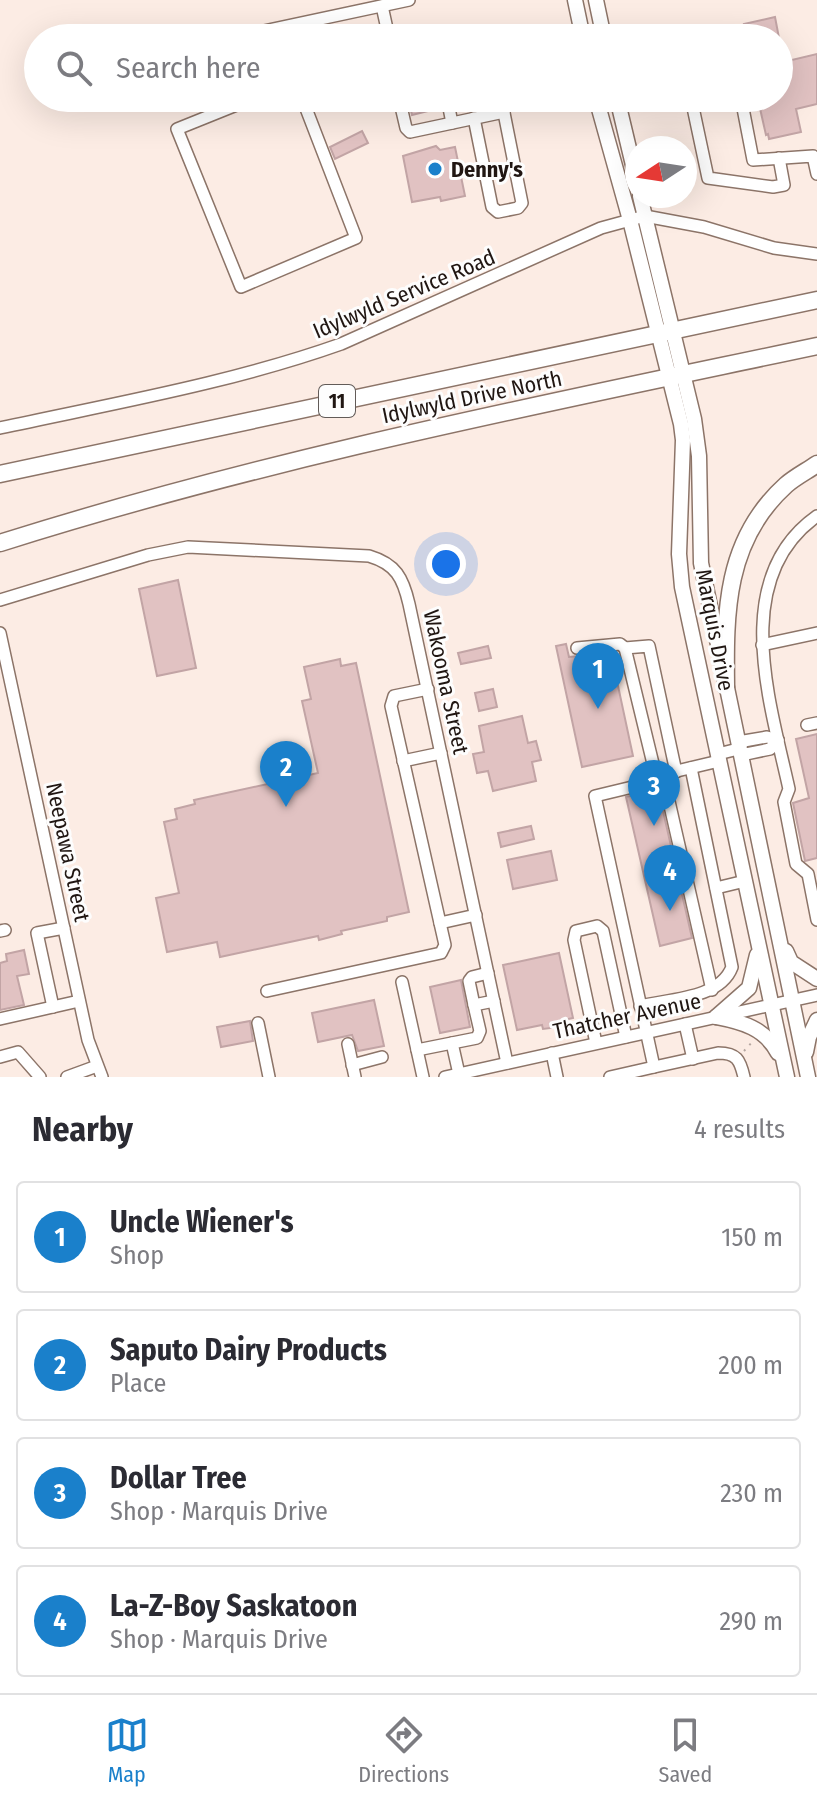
<!DOCTYPE html>
<html lang="en">
<head>
<meta charset="utf-8">
<style>
	body { margin:0; font-family:"Fira Sans Condensed",sans-serif; background:#f2f2f3; color:#2b2b33 }
	.compass { position:absolute; left:625px; top:136px; width:72px; height:72px; border-radius:50%; background:#fff; box-shadow:0 8px 32px #0002; rotate:258deg }
	.you { position:absolute; left:446px; top:564px; width:28px; height:28px; margin:-20px; border:6px solid #fff; border-radius:50%; background:#1a73e8; box-shadow:0 0 0 12px #1a73e833 }
	.badge { display:grid; place-items:center; width:52px; height:52px; border-radius:50%; background:#1a80cb; color:#fff; font-size:26px; font-weight:700 }
	.pin { position:absolute; translate:-50% -66px; filter:drop-shadow(0 2px 4px #0008) }
	.pin::after { content:''; position:absolute; top:42px; width:28px; height:24px; background:inherit; clip-path:polygon(0 0,100% 0,50% 100%) }
	.list { margin:0; padding:0; list-style:none }
	h2 { display:flex; justify-content:space-between; align-items:center; height:104px; margin:0; padding:0 32px; font-size:34px }
	h2 small { font-size:26px; font-weight:400; color:#7c7c81 }
	.list li { display:grid; grid-template-columns:52px 1fr auto; gap:24px; align-items:center; box-sizing:border-box; height:112px; margin:0 16px 16px; padding:0 16px; border:2px solid #e1e1e2; border-radius:8px }
	.list b { display:block; font-size:30px; white-space:nowrap }
	.list p { margin:0; font-size:26px; white-space:nowrap; color:#7c7c81 }
	.list em { font-size:26px; font-style:normal; color:#7c7c81 }
	.icon { flex:none; width:44px; height:44px; fill:none; stroke:currentColor; stroke-width:2; stroke-linecap:round; stroke-linejoin:round }
	.map { position:relative; flex:none; width:817px; height:1077px; overflow:hidden }
	.search { position:absolute; background:#fff; box-shadow:0 8px 32px #0002; left:24px; right:24px; top:24px; height:88px; display:flex; align-items:center; gap:20px; box-sizing:border-box; padding:0 28px; border-radius:44px; color:#7c7c81; font-size:30px }
	.sheet { height:616px; background:#fff }
	nav { display:flex; justify-content:space-around; align-items:center; box-sizing:border-box; height:112px; border-top:2px solid #e1e1e2; background:#fff; font-size:22px; color:#7c7c81 }
	nav a { display:grid; justify-items:center; gap:4px }
	nav .on { color:#1a80cb }
	.map>svg:first-child { display:block }
	.building { fill:#e1c2c2; stroke:#c2a4a5; stroke-width:2 }
	.lines { fill:none; stroke-linecap:round; stroke-linejoin:round }
	.minor-casing { stroke:#8c7468; stroke-width:14 }
	.major-casing { stroke:#8c7468; stroke-width:17 }
	.highway-casing { stroke:#8c7468; stroke-width:19 }
	.path { stroke:#b5a7a1; stroke-width:2; stroke-dasharray:2 6; stroke-linecap:butt }
	.minor { stroke:#fff; stroke-width:11 }
	.major { stroke:#fff; stroke-width:14 }
	.highway { stroke:#fff; stroke-width:16 }
	.poi-dot { fill:#1a80cb; stroke:#fdfdfd; stroke-width:3 }
	.labels { text-anchor:middle; dominant-baseline:central; stroke-width:6; stroke-linejoin:round; paint-order:stroke }
	.shield { fill:#fdfdfd; stroke:#625b58; stroke-width:2 }
	.shield-label { font-size:20px; font-weight:bold; fill:#201612 }
	.poi-label { font-size:22px; font-weight:bold; fill:#201612; stroke:#fdfdfd; text-anchor:start }
	.street-label { font-size:22px; fill:#201612; stroke:#fdfdfd }
</style>
</head>
<body>
<div class="map">
<svg width="817" height="1077" viewBox="0 0 817 1077">
	<rect width="100%" height="100%" fill="#fcece4"/>
	<g class="building">
		<polygon points="775,17 779,38 748,38 744,24"/>
		<polygon points="817,54 817,104 796,109 801,132 769,139 768,134 766,135 759,104 762,104 761,98 779,98 779,63"/>
		<polygon points="414,98 439,98 440,108 412,115 408,99"/>
		<polygon points="362,131 368,143 335,159 330,147"/>
		<polygon points="436,146 440,150 455,147 465,196 441,201 440,197 412,202 403,156"/>
		<polygon points="178,580 196,668 157,676 139,589"/>
		<polygon points="566,644 569,657 611,653 633,756 582,767 556,646"/>
		<polygon points="488,646 491,658 461,664 458,653"/>
		<polygon points="340,659 341,666 356,663 409,912 387,917 387,921 341,931 342,934 319,940 318,936 220,957 217,942 167,952 156,898 179,893 164,822 177,819 175,809 195,804 194,800 318,773 302,701 311,699 304,667"/>
		<polygon points="493,689 497,707 479,711 475,693"/>
		<polygon points="522,716 528,743 536,741 541,760 532,762 536,781 493,791 488,771 477,773 473,754 484,752 479,726"/>
		<polygon points="817,734 817,858 805,861 793,803 809,798 796,739"/>
		<polygon points="658,789 692,938 660,946 626,797"/>
		<polygon points="531,826 534,839 501,847 498,833"/>
		<polygon points="551,851 557,880 513,889 507,860"/>
		<polygon points="24,950 29,974 17,976 24,1005 0,1010 0,963 7,961 6,954"/>
		<polygon points="559,953 573,1018 550,1023 551,1028 543,1029 542,1025 517,1030 503,965"/>
		<polygon points="461,980 470,1027 440,1033 430,987"/>
		<polygon points="374,1000 384,1046 358,1051 352,1035 318,1042 312,1013"/>
		<polygon points="250,1021 253,1041 221,1047 217,1027"/>
	</g>
	<g class="lines">
		<defs>
			<g id="minor">
				<polyline points="382,6 389,38"/>
				<polyline points="727,35 728,38"/>
				<polyline points="231,38 409,0"/>
				<polyline points="254,98 177,129 241,287 356,238 302,98"/>
				<polyline points="399,98 406,128 410,132 504,112"/>
				<polyline points="447,98 452,123"/>
				<polyline points="691,98 708,178 773,187 784,185 779,158"/>
				<polyline points="741,98 753,160 813,156 817,174"/>
				<polyline points="474,118 492,207 498,212 518,208 522,203 501,98"/>
				<path d="M 0,428 C 115,403 231,383 341,344 L 601,228 L 645,216 L 704,227 L 774,248 L 817,254"/>
				<path d="M 817,516 C 729,578 770,702 789,789 L 784,802 L 796,864 L 808,874 L 817,920"/>
				<path d="M 0,600 L 148,555 L 188,547 L 369,556 C 396,564 403,578 409,604 L 507,1063"/>
				<polyline points="0,633 88,1040 102,1077"/>
				<polyline points="762,645 817,633"/>
				<polyline points="577,648 620,644 625,648"/>
				<polyline points="428,689 394,696 391,706 440,923 476,915"/>
				<polyline points="807,725 817,723"/>
				<polyline points="738,749 746,754 770,749 778,740"/>
				<polyline points="718,754 738,749 744,741 767,737 778,740"/>
				<polyline points="403,761 441,753"/>
				<polyline points="663,775 712,990"/>
				<polyline points="656,776 625,648 649,646 676,772"/>
				<polyline points="716,888 745,881"/>
				<polyline points="0,931 5,930"/>
				<polyline points="402,982 423,1077"/>
				<polyline points="267,991 441,953 445,945 440,923"/>
				<polyline points="474,1005 469,981 472,977 488,973"/>
				<path d="M 640,1006 C 669,999 720,999 732,967 L 691,768"/>
				<polyline points="53,1007 37,933 64,928"/>
				<polyline points="0,1019 79,1001"/>
				<polyline points="258,1023 269,1077"/>
				<polyline points="685,1024 693,1059"/>
				<polyline points="596,1043 574,940 576,931 597,926 603,931 626,1037"/>
				<polyline points="348,1044 355,1077"/>
				<polyline points="417,1050 452,1043"/>
				<polyline points="552,1053 557,1077"/>
				<polyline points="0,1057 18,1052 40,1077"/>
				<polyline points="352,1065 382,1057"/>
				<path d="M 654,1067 L 718,1053 C 737,1053 740,1060 744,1077"/>
				<polyline points="459,1074 452,1043 477,1038 480,1031 474,1005 494,1001"/>
				<polyline points="67,1077 97,1066"/>
				<polyline points="445,1077 817,995"/>
				<polyline points="610,1077 654,1067 595,796 649,783 656,776 719,761"/>
			</g>
			<g id="major">
				<polyline points="575,0 583,38"/>
				<polyline points="596,0 604,38"/>
				<polyline points="596,98 630,220 681,424 683,440 679,554 682,587 787,1077"/>
				<polyline points="617,98 637,182"/>
				<polyline points="640,196 694,419 699,456 701,563 808,1077"/>
				<polyline points="786,951 791,962 817,979"/>
				<polyline points="716,1017 749,988 757,955"/>
				<path d="M 716,1017 C 742,1022 765,1028 778,1053"/>
				<polyline points="806,1052 809,1037 817,1020"/>
			</g>
			<g id="highway">
				<polyline points="0,474 817,300"/>
				<path d="M 0,543 C 268,458 543,404 817,346"/>
				<path d="M 726,687 C 725,612 725,540 786,485 C 795,477 807,471 817,464"/>
			</g>
		</defs>
		<use href="#minor" class="minor-casing"/>
		<use href="#major" class="major-casing"/>
		<use href="#highway" class="highway-casing"/>
		<polyline class="path" points="744,1051 753,1041"/>
		<use href="#minor" class="minor"/>
		<use href="#major" class="major"/>
		<use href="#highway" class="highway"/>
	</g>
	<circle class="poi-dot" cx="435" cy="169" r="8"/>
	<g class="labels">
		<rect class="shield" x="319" y="385" width="36" height="32" rx="6"/>
		<g class="shield-label">
			<text x="337" y="401">11</text>
		</g>
		<g class="poi-label">
			<text x="451" y="169">Denny's</text>
		</g>
		<g class="street-label">
			<text transform="translate(404 294) rotate(-23)">Idylwyld Service Road</text>
			<text transform="translate(472 397) rotate(-12)">Idylwyld Drive North</text>
			<text transform="translate(715 630) rotate(79)">Marquis Drive</text>
			<text transform="translate(446 682) rotate(78)">Wakooma Street</text>
			<text transform="translate(68 852) rotate(78)">Neepawa Street</text>
			<text transform="translate(627 1016) rotate(-12)">Thatcher Avenue</text>
		</g>
	</g>
</svg>
<svg class="compass" viewBox="-18 -18 36 36"><path d="M0-13l5 13h-10z" fill="#e53935"/><path d="M0 13l5-13h-10z" fill="#7c7c81"/></svg>
<div class="you"></div>
<div class="pin badge" style="left:598px;top:709px">1</div>
<div class="pin badge" style="left:286px;top:807px">2</div>
<div class="pin badge" style="left:654px;top:826px">3</div>
<div class="pin badge" style="left:670px;top:911px">4</div>
<div class="search"><svg class="icon" aria-label="search" viewBox="0 0 24 24"><circle cx="10" cy="10" r="6"/><path d="M15 15l6 6"/></svg>Search here</div>
</div>
<section class="sheet">
<h2>Nearby<small>4 results</small></h2>
<ul class="list">
<li><span class="badge">1</span><div><b>Uncle Wiener's</b><p>Shop</p></div><em>150 m</em></li>
<li><span class="badge">2</span><div><b>Saputo Dairy Products</b><p>Place</p></div><em>200 m</em></li>
<li><span class="badge">3</span><div><b>Dollar Tree</b><p>Shop · Marquis Drive</p></div><em>230 m</em></li>
<li><span class="badge">4</span><div><b>La-Z-Boy Saskatoon</b><p>Shop · Marquis Drive</p></div><em>290 m</em></li>
</ul>
</section>
<nav>
<a class="on"><svg class="icon" aria-label="map" viewBox="0 0 24 24"><path d="M3 6l6-2 6 2 6-2v14l-6 2-6-2-6 2zM9 4v14M15 6v14"/></svg>Map</a>
<a><svg class="icon" aria-label="directions" viewBox="0 0 24 24"><path d="M12 3l9 9-9 9-9-9zM9 14v-3h6M13 9l2 2-2 2"/></svg>Directions</a>
<a><svg class="icon" aria-label="saved" viewBox="0 0 24 24"><path d="M7 4h10v16l-5-4-5 4z"/></svg>Saved</a>
</nav>
</body>
</html>
